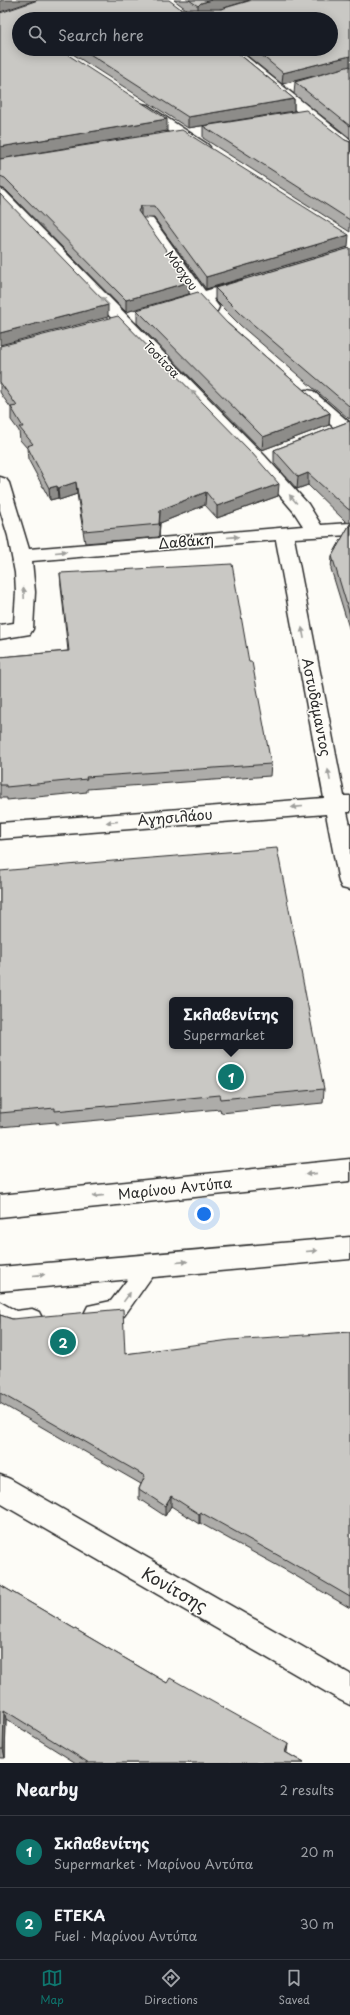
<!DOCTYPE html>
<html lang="en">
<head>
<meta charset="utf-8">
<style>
	body { margin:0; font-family:"Playpen Sans",sans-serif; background:#242831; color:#f1f3f6 }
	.you { position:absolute; left:204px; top:1214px; width:14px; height:14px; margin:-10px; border:3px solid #fff; border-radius:50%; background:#1a73e8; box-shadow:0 0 0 6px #1a73e833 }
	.badge { display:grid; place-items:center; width:26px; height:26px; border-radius:50%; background:#0f766e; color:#fff; font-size:13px; font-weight:700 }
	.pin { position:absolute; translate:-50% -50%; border:2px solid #fff; box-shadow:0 1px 4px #0006 }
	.popup { position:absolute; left:169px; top:997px; width:124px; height:52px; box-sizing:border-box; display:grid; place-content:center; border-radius:6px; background:#171b24; filter:drop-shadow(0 1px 3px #0005); font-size:13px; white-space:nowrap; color:#9ea1a6 }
	.popup b { font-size:15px; color:#f1f3f6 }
	.popup::after { content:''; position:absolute; left:50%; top:100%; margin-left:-8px; border:8px solid transparent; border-top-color:#171b24 }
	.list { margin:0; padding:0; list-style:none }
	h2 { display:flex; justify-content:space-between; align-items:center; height:52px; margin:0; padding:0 16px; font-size:17px }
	h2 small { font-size:13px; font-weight:400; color:#9ea1a6 }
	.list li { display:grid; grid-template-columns:26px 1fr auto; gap:12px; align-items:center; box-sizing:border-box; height:72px; padding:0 16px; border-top:1px solid #363941 }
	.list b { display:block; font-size:15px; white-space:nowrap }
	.list p { margin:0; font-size:13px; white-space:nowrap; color:#9ea1a6 }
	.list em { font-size:13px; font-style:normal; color:#9ea1a6 }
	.icon { flex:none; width:22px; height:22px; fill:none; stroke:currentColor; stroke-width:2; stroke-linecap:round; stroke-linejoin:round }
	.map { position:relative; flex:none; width:350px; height:1763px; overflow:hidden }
	.search { position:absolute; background:#171b24; box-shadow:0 2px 10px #0003; left:12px; right:12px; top:12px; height:44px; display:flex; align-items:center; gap:10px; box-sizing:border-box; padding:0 14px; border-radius:22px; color:#9ea1a6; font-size:15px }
	.sheet { height:196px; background:#171b24 }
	nav { display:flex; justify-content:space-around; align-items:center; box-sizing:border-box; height:56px; border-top:1px solid #363941; background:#171b24; font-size:11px; color:#9ea1a6 }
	nav a { display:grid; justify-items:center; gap:2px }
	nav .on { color:#0f766e }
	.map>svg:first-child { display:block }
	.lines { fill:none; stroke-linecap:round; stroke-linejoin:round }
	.lane-casing { stroke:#2b2b2b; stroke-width:3 }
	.street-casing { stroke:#2b2b2b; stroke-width:3 }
	.secondary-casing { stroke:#2b2b2b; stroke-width:3 }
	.lane { fill:#fdfcf7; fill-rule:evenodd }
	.street { fill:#fdfcf7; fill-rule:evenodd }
	.secondary { fill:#fdfcf7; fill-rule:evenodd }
	.wall { fill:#adaca9; stroke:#2b2b2b }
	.shaded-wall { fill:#8d8c89; stroke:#2b2b2b }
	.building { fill:#c9c8c4; stroke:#2b2b2b; fill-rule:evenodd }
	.oneway { fill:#9e9e9b }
	.labels { text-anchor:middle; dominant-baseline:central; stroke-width:3; stroke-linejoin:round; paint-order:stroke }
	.far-street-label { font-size:12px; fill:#2b2b2b; stroke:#fdfcf7 }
	.street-label { font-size:14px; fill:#2b2b2b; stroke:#fdfcf7 }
	.near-street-label { font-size:17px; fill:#2b2b2b; stroke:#fdfcf7 }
</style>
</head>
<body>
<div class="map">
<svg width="350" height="1763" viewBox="0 0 350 1763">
	<rect width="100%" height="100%" fill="#fdfcf7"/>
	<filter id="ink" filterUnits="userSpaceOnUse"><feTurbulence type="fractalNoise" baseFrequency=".025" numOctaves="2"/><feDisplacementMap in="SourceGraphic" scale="8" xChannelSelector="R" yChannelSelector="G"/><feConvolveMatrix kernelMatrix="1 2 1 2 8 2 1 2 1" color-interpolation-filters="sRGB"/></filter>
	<g filter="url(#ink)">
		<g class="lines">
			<defs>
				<g id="lane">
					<path d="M 150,1256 L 157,1259 L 160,1265 L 124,1316 C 113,1321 99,1323 88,1318 L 85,1312 L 88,1306 L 111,1301 L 143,1259 Z"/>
					<path d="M 0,1302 L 16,1311 L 32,1309 L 39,1312 L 42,1318 L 39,1324 C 25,1330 12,1331 0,1322 Z"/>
				</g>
				<g id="street">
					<polygon points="221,49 237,49 350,140 350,153 345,151"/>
					<polygon points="142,104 147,105 207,144 210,147 207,150 197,150 137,111 135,108 137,105"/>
					<polygon points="0,189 5,191 265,456 308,504 321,525 350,523 350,535 294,538 344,796 350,796 350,812 347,812 350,825 350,890 342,888 339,882 326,814 0,839 0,823 324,798 276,540 32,561 35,592 33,629 30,634 0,639 0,625 14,623 16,592 15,573 8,536 0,510 0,477 6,479 9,483 29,549 303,526 294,512 253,464 0,203"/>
					<path d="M 147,217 L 153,219 L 205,291 L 243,280 L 249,282 L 251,285 L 249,288 L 213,299 L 219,307 L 217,311 C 208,313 204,310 198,303 L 175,310 L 169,309 L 167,305 L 169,301 L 191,295 L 139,222 L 141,219 Z"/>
					<polygon points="307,390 313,391 350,423 350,431 344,432 338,431 301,399 298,395 301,391"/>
					<polygon points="0,1475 10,1479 350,1674 350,1705 340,1700 0,1503"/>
				</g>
				<g id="secondary">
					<polygon points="350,1159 350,1181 0,1217 0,1195"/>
					<polygon points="350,1237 350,1259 0,1291 0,1267"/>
				</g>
			</defs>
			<use href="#lane" class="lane-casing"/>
			<use href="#street" class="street-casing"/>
			<use href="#secondary" class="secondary-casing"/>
			<use href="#lane" class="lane"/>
			<use href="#street" class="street"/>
			<use href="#secondary" class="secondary"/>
		</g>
		<g class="wall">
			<polygon points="174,0 250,0 219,9 350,0 350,138 294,94 295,82 323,74 282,84 239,49 331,49 331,19 19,19 19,49 167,131 26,154 348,247 206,289 154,218 142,218 189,294 126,312 6,190 1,188 0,188 0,13 186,9"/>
			<polygon points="65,49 233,49 294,99 294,111 188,128"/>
			<polygon points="203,126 345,140 350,142 350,232 203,138"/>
			<polygon points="350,248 350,419 348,418 241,326 215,300 215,288"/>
			<polygon points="137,310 227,323 330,413 329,425 262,450 137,323"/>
			<polygon points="0,346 278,496 217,518 205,505 160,523 159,537 85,543 77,494 59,500 58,498 50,500 28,459 27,448 20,440 19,431 11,420 11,408 3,397 0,392"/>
			<polygon points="350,421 350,523 346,522 308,485 297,489 274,463 274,450"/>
			<polygon points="350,524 350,631 331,569 332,556"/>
			<polygon points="60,573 249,662 271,764 270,776 87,789 87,792 7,800 7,798 0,798 0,657 68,651 61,586"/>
			<polygon points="0,871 324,1089 323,1103 221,1113 220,1109 56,1124 56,1122 0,1127"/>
			<polygon points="0,1315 125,1354 350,1332 350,1608 289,1572 200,1523 199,1524 171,1506 165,1516 139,1499 139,1489 141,1484 0,1403"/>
			<polygon points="0,1585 167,1683 304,1763 76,1763 6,1719 5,1758 0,1758"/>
		</g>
		<g class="shaded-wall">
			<polygon points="2,0 36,0 0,12 0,1"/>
			<polygon points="212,0 250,0 201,15 198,18 198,6 201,3"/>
			<polygon points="350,56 350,67 282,84 283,73"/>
			<polygon points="294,99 294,111 188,128 188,117"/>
			<polygon points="167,119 167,131 0,159 0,147"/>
			<polygon points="141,206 141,218 138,211"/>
			<polygon points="349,235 348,247 206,289 206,277"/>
			<polygon points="189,282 189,294 126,312 126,300"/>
			<polygon points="108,305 108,317 0,345 0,333"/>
			<polygon points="330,413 329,425 262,450 263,437"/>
			<polygon points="308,473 308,485 297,489 298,477"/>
			<polygon points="76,482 77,494 59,500 58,488"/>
			<polygon points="279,484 278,496 217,518 217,506"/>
			<polygon points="57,486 58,498 50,500 49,488"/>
			<polygon points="206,492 205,505 160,523 159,537 160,510"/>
			<polygon points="171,1496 171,1506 165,1516 165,1506"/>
			<polygon points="200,1512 200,1523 199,1524 199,1514"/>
			<polygon points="4,1710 6,1719 5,1758 3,1749"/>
			<polygon points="288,1744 287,1752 283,1760 285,1752"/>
		</g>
		<g class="building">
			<polygon points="38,0 169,0 181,9 221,9 252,0 350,0 350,56 283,73 254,49 331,49 331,19 19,19 19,49 59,49 167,119 0,147 0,13"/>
			<polygon points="189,0 212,0 201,3 198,6"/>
			<polygon points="82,49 233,49 294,99 188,117"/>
			<polygon points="350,66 350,126 295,82"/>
			<polygon points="306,110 345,140 350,142 350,220 203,126"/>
			<polygon points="182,130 349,235 206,277 154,206 141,206 138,211 189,282 126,300 5,178 0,176 0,159"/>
			<polygon points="0,194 108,305 0,333"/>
			<polygon points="350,248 350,407 349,406 241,314 215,288"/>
			<polygon points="198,292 227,323 330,413 263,437 137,310"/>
			<polygon points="118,316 252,453 279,484 217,506 206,492 160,510 159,524 84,531 76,482 58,488 57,486 49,488 27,446 33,444 19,427 23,427 11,407 17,406 0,382 0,346"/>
			<polygon points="350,421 350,510 348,509 308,473 298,477 274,450"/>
			<polygon points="350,524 350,615 332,556"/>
			<polygon points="232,564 249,662 252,662 271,764 86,777 87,779 6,787 6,785 0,785 0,657 69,651 60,573"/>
			<path d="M 277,848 L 324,1089 L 221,1099 L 220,1095 L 55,1111 L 55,1108 L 0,1113 L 0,871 L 101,862 ZM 172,1000 L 290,1000 L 290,1046 L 172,1046 Z"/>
			<polygon points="123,1309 125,1354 230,1340 350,1332 350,1597 290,1562 200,1512 199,1514 171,1496 165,1506 139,1489 145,1476 0,1393 0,1315 12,1319"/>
			<polygon points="0,1585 167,1683 170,1678 288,1744 285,1752 304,1763 89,1763 4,1710 3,1749 0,1749"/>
		</g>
		<defs><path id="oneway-solid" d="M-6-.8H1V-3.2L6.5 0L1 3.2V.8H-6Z"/></defs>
		<g class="oneway">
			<use href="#oneway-solid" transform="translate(105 301) rotate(-135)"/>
			<use href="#oneway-solid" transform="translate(195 394) rotate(-134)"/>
			<use href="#oneway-solid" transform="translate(293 499) rotate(-131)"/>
			<use href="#oneway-solid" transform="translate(233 537) rotate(-5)"/>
			<use href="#oneway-solid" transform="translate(61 552) rotate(-5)"/>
			<use href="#oneway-solid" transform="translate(24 593) rotate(-92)"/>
			<use href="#oneway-solid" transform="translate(303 633) rotate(-101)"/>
			<use href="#oneway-solid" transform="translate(329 775) rotate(-101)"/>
			<use href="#oneway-solid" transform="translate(297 807) rotate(175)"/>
			<use href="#oneway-solid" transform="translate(112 822) rotate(175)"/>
			<use href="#oneway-solid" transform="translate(311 1174) rotate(174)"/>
			<use href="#oneway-solid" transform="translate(98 1196) rotate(174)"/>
			<use href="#oneway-solid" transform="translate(312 1251) rotate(-5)"/>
			<use href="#oneway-solid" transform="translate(182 1262) rotate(-5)"/>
			<use href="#oneway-solid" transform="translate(39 1275) rotate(-5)"/>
			<use href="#oneway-solid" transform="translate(127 1297) rotate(-54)"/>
		</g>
	</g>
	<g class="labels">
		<g class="far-street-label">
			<text transform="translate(182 270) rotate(54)">Μόσχου</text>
			<text transform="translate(162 359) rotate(46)">Τοσίτσα</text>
		</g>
		<g class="street-label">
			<text transform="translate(186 541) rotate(-5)">Δαβάκη</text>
			<text transform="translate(317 707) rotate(79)">Αστυδάμαντος</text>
			<text transform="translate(175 817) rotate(-5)">Αγησιλάου</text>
			<text transform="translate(175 1188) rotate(-6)">Μαρίνου Αντύπα</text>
		</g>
		<g class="near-street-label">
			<text transform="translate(175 1589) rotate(30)">Κονίτσης</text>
		</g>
	</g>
</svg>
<div class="you"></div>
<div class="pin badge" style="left:231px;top:1077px">1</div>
<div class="popup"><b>Σκλαβενίτης</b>Supermarket</div>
<div class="pin badge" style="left:63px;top:1342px">2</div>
<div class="search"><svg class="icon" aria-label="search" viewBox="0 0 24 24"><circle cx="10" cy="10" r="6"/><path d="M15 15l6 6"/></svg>Search here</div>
</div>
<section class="sheet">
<h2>Nearby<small>2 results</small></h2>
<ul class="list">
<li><span class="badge">1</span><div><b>Σκλαβενίτης</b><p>Supermarket · Μαρίνου Αντύπα</p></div><em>20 m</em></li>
<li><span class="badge">2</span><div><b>ΕΤΕΚΑ</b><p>Fuel · Μαρίνου Αντύπα</p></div><em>30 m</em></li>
</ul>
</section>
<nav>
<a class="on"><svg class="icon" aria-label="map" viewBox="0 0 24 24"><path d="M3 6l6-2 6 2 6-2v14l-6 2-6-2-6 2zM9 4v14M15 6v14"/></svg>Map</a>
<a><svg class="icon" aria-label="directions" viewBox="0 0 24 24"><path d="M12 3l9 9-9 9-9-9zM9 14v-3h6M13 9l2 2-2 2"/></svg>Directions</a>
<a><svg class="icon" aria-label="saved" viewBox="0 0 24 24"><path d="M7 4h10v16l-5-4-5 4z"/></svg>Saved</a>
</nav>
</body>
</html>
